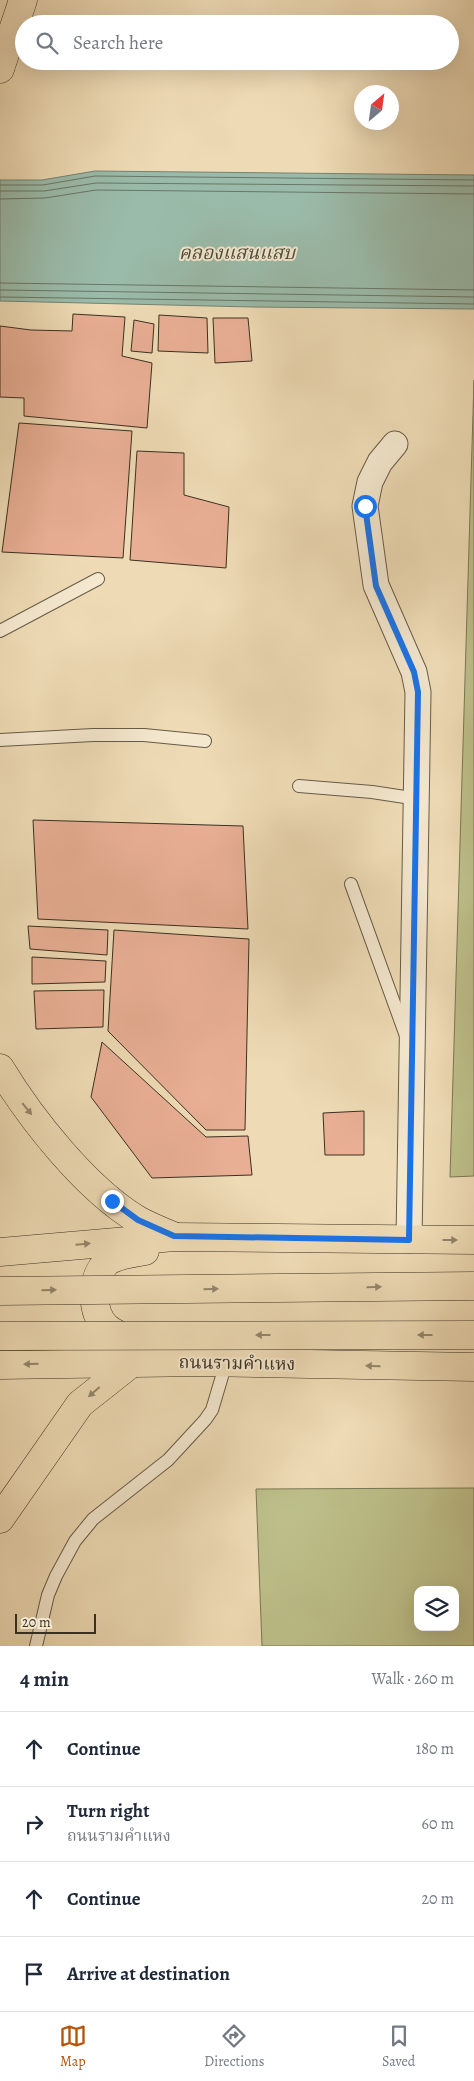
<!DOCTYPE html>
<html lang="en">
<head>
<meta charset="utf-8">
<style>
	body { margin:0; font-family:Alegreya,"Noto Serif Thai",serif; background:#f2f2f3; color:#1f2937 }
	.controls { position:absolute; right:15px; bottom:15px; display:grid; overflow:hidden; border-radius:10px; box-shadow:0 5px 20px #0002 }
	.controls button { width:45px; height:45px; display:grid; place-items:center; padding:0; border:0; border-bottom:1px solid #e0e1e3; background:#fff; color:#1f2937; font:25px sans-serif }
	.compass { position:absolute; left:354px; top:85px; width:45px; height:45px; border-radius:50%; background:#fff; box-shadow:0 5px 20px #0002; rotate:29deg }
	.scale { position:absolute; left:15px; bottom:12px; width:81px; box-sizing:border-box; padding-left:5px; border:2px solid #3a3022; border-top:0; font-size:14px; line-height:18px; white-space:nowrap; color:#3a3022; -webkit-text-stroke:4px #f4e8cf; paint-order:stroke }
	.stop { position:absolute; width:15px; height:15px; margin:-11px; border:4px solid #1a73e8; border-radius:50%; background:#fff }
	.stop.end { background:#1a73e8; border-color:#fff; box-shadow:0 1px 5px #0008 }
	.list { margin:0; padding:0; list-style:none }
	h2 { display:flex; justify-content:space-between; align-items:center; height:65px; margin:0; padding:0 20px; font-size:21px }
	h2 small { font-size:16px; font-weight:400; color:#747a83 }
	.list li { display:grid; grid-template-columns:32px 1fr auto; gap:15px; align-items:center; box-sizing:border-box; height:75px; padding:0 20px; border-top:1px solid #e0e1e3 }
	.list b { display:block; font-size:19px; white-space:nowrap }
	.list p { margin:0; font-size:16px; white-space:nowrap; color:#747a83 }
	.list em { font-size:16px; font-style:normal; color:#747a83 }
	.icon { flex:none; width:28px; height:28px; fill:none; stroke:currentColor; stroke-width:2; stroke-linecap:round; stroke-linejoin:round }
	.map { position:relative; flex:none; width:474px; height:1646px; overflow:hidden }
	.search { position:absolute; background:#fff; box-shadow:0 5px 20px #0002; left:15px; right:15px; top:15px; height:55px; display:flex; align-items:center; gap:12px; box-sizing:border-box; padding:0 18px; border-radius:28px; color:#747a83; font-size:19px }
	.sheet { height:365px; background:#fff }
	nav { display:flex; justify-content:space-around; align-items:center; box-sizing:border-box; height:70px; border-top:1px solid #e0e1e3; background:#fff; font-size:14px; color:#747a83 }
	nav a { display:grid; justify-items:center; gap:2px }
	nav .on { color:#b45309 }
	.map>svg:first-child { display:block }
	.green { fill:#bdbf8a; stroke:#7c7856; fill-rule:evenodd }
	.water { fill:#9abbaa; stroke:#748374 }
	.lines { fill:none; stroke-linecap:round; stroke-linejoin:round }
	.shore { stroke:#6a7666; stroke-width:1 }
	.building { fill:#e9af95; stroke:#3a3022 }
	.service-casing { stroke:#675b47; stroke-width:14 }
	.minor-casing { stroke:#675b47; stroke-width:27 }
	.primary-casing { stroke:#3a3022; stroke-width:29 }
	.service { stroke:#f4e8cf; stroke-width:12 }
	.minor { stroke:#f4e8cf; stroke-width:25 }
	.primary { stroke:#eedbb5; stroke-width:28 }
	.primary-bridge-casing { stroke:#3a3022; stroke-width:29; stroke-linecap:butt }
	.primary-bridge { stroke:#eedbb5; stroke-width:28 }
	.oneway { fill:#94866c }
	.route { stroke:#1a73e8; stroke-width:6 }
	.labels { text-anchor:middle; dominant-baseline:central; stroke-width:4; stroke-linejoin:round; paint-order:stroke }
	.street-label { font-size:18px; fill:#3a3022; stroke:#f4e8cf }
	.water-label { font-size:19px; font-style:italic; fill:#4d4c3d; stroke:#f4e8cf }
</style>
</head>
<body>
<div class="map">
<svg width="474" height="1646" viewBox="0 0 474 1646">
	<rect width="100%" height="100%" fill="#eedbb5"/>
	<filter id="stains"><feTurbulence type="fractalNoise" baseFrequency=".004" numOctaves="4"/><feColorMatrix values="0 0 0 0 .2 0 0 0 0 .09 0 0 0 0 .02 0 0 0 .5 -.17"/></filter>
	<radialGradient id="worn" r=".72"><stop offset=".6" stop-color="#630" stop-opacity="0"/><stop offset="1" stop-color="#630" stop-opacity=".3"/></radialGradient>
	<g class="green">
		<polygon points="474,380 474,1176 450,1177"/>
		<path d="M 474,1488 L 474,1646 L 262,1646 L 256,1489 ZM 418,1590 L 455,1590 L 455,1627 L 418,1627 Z"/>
	</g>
	<polygon class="water" points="95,171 474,175 474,309 253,307 0,301 0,180 42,180"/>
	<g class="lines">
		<g class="shore">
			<polyline points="0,185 43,185 95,176 474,180"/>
			<polyline points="0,191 44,191 96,183 474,186"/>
			<polyline points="0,199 45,198 96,190 474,194"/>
			<polyline points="0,283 474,290"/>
			<polyline points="0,290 474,297"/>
			<polyline points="0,297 474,304"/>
		</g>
	</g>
	<g class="building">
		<polygon points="73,314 125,317 122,356 152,363 147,428 24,416 24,398 0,397 0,326 31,330 72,331"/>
		<polygon points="159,315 207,318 208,353 158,351"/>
		<polygon points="213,318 248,318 252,361 215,363"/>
		<polygon points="134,320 154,324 152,353 131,351"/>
		<polygon points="19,423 132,431 123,558 2,552"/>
		<polygon points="137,451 184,453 184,495 229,507 226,568 130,560"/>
		<polygon points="33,820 243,826 248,929 38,919"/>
		<polygon points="28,926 108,930 107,955 30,949"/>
		<polygon points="114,930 249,939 245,1130 206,1130 108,1031"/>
		<polygon points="32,957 106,961 105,982 32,984"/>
		<polygon points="104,990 103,1027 36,1029 34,991"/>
		<polygon points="102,1042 206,1137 248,1136 252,1175 152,1178 91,1097"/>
		<polygon points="364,1111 364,1155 325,1155 323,1113"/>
	</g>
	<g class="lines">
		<defs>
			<g id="service">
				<polyline points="0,631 98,579"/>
				<polyline points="0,740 93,735 144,735 205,741"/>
				<polyline points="299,786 372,792 418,799"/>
				<polyline points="351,884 406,1036"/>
				<polyline points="36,1646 48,1595 56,1576 75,1541 93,1519 168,1460 205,1420 212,1410 226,1363"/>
			</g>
			<polyline id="minor" points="395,444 380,462 370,482 365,506 376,585 414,672 418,692 409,1240"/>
			<g id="primary">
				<polyline points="0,69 23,0"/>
				<path d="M 0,1068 C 31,1119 86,1189 138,1220 C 149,1226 161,1231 173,1236"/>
				<polyline points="0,1252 174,1237 474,1240"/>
				<path d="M 134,1341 C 125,1338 114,1334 106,1327 C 90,1311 91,1277 107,1262 C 116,1255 134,1253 145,1251"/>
				<polyline points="0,1365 202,1362 474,1367"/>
				<polyline points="0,1519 80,1404 133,1362"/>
			</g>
		</defs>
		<use href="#service" class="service-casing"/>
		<use href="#minor" class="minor-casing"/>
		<use href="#primary" class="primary-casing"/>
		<use href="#service" class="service"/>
		<use href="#minor" class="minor"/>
		<use href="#primary" class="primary"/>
		<defs>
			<g id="primary-bridge">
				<polyline points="0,1291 474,1286"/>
				<polyline points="0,1336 474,1335"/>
			</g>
		</defs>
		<use href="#primary-bridge" class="primary-bridge-casing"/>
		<use href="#primary-bridge" class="primary-bridge"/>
	</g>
	<defs><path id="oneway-solid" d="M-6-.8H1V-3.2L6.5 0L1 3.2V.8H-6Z" transform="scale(1.25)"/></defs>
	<g class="oneway">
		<use href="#oneway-solid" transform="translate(27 1109) rotate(51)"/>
		<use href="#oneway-solid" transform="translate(450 1240)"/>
		<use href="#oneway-solid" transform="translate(83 1244) rotate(-5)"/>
		<use href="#oneway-solid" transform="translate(374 1287) rotate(-1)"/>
		<use href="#oneway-solid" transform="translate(211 1289) rotate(-1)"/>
		<use href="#oneway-solid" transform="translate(49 1290) rotate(-1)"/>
		<use href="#oneway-solid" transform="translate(263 1335) rotate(180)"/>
		<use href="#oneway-solid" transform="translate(425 1335) rotate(180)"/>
		<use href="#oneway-solid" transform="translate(31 1364) rotate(179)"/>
		<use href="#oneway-solid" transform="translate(373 1366) rotate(-179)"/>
		<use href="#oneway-solid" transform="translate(94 1392) rotate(139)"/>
	</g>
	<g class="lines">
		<polyline class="route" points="112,1201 138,1220 174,1236 409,1240 418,692 414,672 376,586 365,506"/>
	</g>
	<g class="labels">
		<g class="street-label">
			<text transform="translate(237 1363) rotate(1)">ถนนรามคำแหง</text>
		</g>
		<g class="water-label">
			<text x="237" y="253">คลองแสนแสบ</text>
		</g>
	</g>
	<rect width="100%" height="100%" filter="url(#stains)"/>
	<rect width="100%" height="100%" fill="url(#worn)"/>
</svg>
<div class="controls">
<button><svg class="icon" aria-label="layers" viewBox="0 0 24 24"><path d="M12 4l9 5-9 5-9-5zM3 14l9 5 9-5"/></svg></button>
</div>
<svg class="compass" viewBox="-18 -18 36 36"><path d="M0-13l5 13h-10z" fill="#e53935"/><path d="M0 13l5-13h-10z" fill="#747a83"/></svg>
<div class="scale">20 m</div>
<div class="stop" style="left:365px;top:506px"></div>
<div class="stop end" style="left:112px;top:1201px"></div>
<div class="search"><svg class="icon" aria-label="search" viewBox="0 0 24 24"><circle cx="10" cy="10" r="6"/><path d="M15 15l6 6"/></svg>Search here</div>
</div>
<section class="sheet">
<h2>4 min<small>Walk · 260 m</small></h2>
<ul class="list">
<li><svg class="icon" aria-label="ahead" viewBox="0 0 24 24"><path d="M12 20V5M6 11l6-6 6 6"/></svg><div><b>Continue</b></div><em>180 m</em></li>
<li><svg class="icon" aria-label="right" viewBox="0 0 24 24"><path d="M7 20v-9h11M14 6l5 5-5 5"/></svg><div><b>Turn right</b><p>ถนนรามคำแหง</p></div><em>60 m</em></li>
<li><svg class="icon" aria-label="ahead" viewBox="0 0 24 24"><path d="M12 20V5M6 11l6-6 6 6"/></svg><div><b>Continue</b></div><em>20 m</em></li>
<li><svg class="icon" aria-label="arrive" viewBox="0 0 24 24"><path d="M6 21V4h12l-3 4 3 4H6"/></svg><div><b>Arrive at destination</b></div></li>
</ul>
</section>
<nav>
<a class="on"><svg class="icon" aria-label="map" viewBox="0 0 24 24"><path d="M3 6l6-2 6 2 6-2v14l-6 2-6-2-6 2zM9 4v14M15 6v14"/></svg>Map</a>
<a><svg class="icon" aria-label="directions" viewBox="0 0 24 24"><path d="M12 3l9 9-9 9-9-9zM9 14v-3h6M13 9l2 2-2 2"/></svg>Directions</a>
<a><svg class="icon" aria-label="saved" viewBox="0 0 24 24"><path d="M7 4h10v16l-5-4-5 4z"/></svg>Saved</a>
</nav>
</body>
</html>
